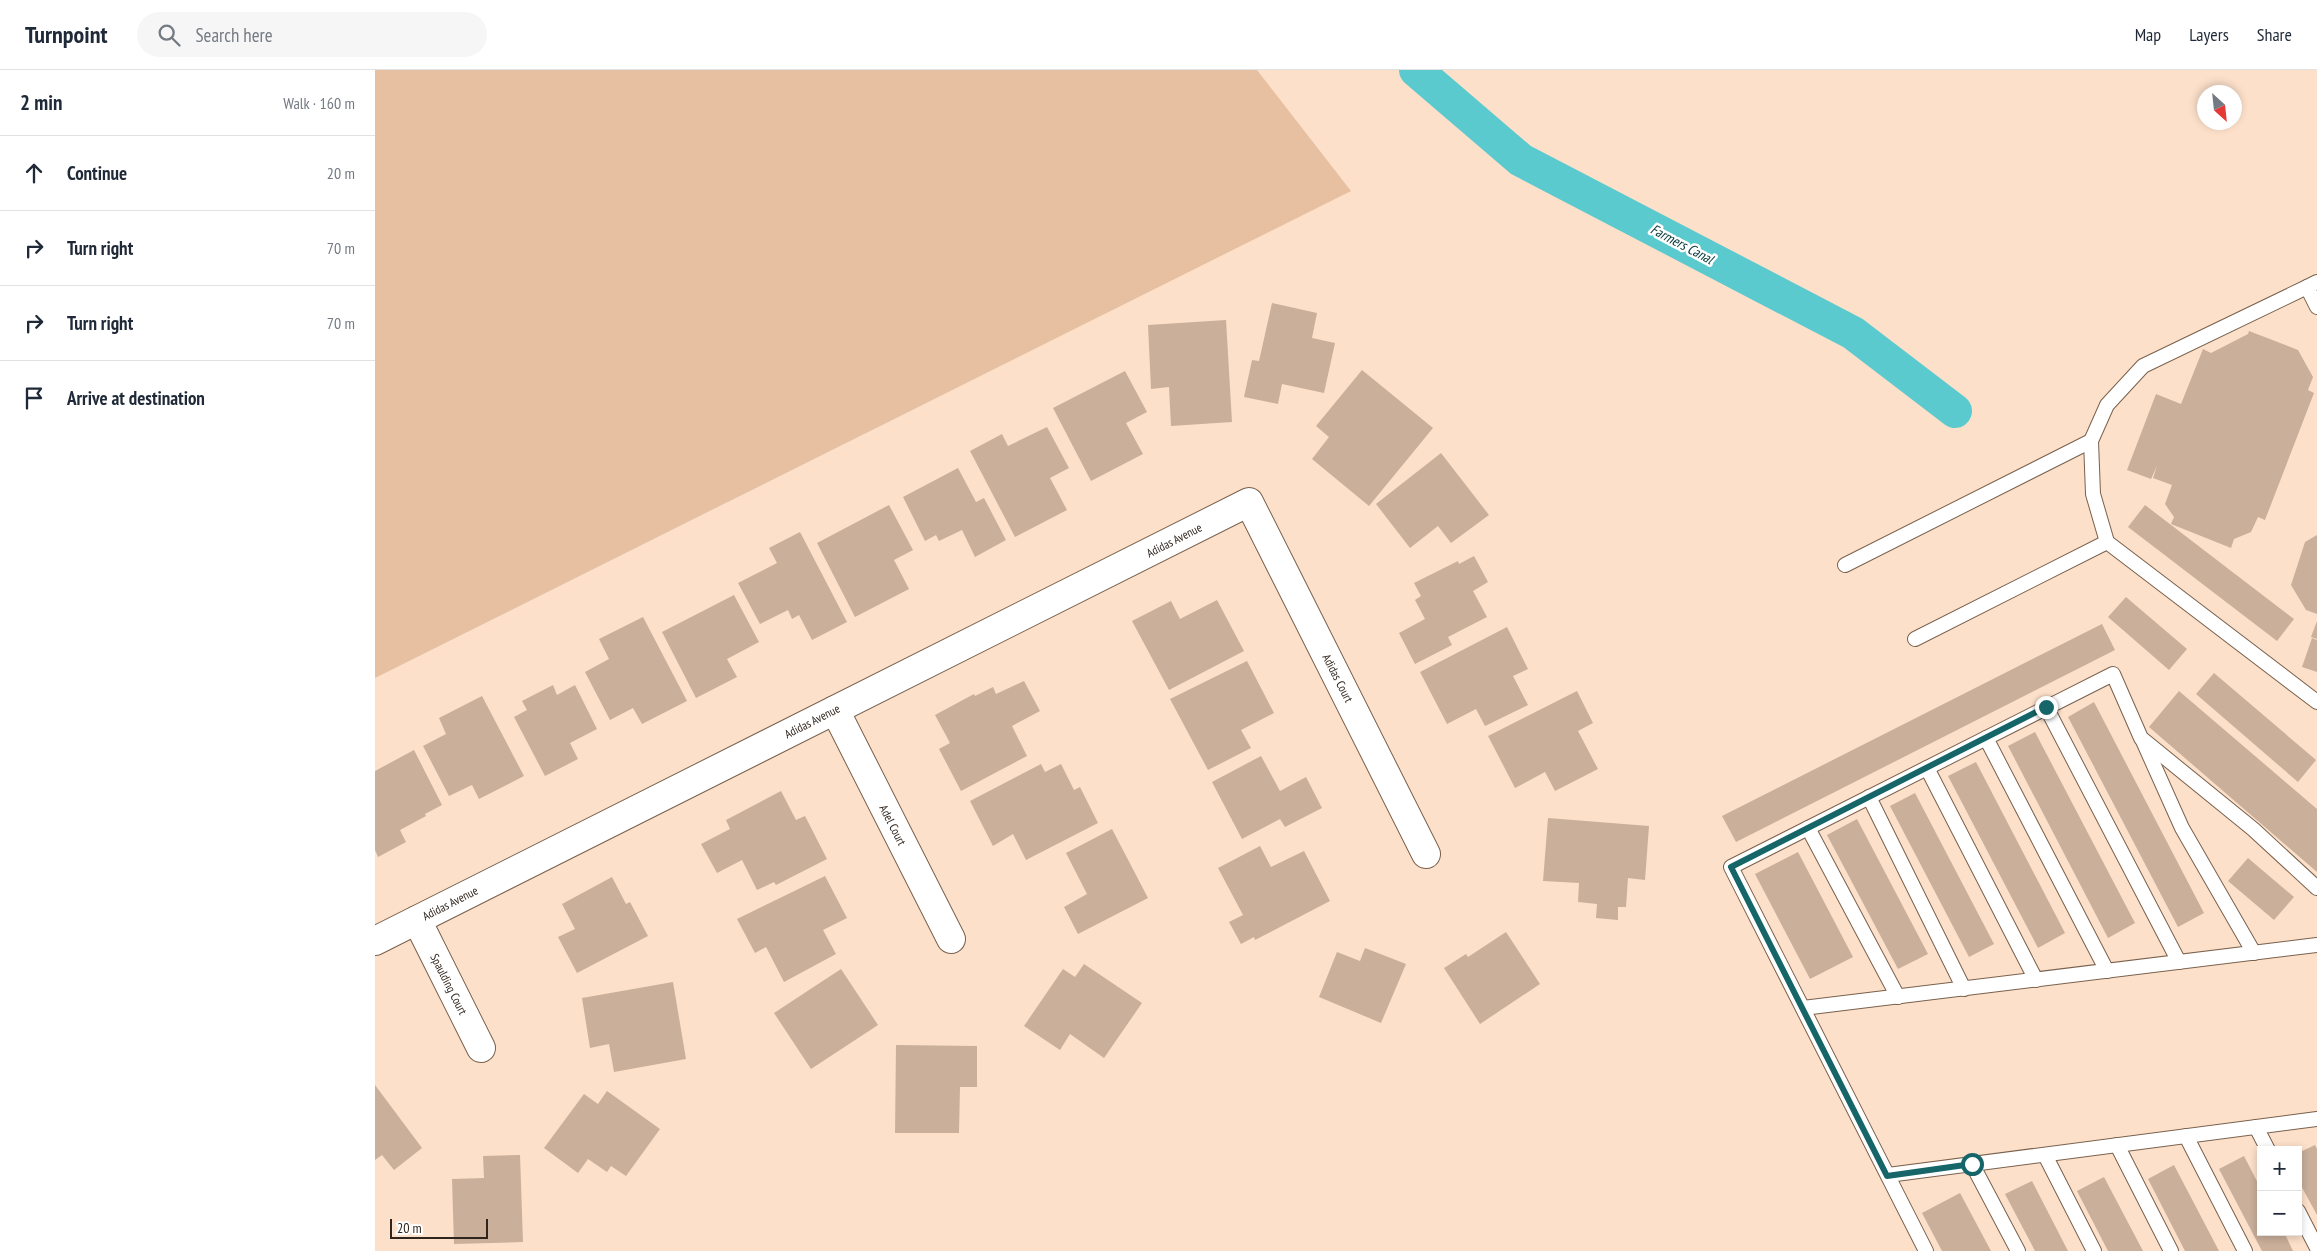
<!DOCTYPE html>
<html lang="en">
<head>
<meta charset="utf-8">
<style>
	body { margin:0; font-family:"PT Sans Narrow",sans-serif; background:#f6f6f7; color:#1f2937 }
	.controls { position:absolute; right:15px; bottom:15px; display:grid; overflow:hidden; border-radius:0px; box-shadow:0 2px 8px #0003 }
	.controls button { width:45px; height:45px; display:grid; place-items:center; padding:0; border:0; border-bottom:1px solid #e0e1e3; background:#fff; color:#1f2937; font:25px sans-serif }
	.compass { position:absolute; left:1822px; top:15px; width:45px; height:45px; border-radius:50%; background:#fff; box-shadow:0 2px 8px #0003; rotate:153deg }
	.scale { position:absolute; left:15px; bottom:12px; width:98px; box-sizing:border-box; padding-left:5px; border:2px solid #30251d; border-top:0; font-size:14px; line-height:18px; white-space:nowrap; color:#30251d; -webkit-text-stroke:4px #fff; paint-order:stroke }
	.stop { position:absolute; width:15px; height:15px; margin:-11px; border:4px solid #166568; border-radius:50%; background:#fff }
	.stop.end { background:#166568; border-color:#fff; box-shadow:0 1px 5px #0008 }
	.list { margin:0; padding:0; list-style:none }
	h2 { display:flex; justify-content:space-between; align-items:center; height:65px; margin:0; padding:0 20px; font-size:21px }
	h2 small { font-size:16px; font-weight:400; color:#747a83 }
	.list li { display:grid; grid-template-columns:32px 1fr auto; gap:15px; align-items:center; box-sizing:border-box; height:75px; padding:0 20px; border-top:1px solid #e0e1e3 }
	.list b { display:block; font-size:19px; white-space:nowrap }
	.list em { font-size:16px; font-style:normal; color:#747a83 }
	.icon { flex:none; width:28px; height:28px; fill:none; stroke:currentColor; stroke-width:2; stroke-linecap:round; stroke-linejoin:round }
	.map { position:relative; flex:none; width:1942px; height:1181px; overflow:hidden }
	header { display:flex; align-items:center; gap:30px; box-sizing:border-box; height:70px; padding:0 25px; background:#fff; border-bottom:1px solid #e0e1e3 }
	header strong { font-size:24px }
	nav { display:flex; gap:28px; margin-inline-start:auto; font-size:18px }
	.search { width:350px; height:45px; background:#f6f6f7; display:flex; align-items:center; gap:12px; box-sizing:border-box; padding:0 18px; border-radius:28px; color:#747a83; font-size:19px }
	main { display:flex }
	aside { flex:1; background:#fff }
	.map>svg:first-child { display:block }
	.green { fill:#e7c0a1 }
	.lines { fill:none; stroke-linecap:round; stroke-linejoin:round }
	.canal { stroke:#5bcace; stroke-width:34 }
	.building { fill:#caaf9a }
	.lane-casing { stroke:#79614d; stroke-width:16 }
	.street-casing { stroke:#79614d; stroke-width:30 }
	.lane { stroke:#fff; stroke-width:14 }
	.street { stroke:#fff; stroke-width:28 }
	.route { stroke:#166568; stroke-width:6 }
	.labels { text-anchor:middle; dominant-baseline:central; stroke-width:5; stroke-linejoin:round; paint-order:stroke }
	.street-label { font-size:12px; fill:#30251d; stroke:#fff }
	.water-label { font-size:14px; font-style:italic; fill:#003436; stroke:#fff }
</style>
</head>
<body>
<header>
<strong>Turnpoint</strong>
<div class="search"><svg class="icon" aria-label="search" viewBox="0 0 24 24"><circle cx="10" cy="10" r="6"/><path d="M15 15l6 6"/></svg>Search here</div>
<nav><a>Map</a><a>Layers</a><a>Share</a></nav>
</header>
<main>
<aside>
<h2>2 min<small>Walk · 160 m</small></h2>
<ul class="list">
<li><svg class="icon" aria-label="ahead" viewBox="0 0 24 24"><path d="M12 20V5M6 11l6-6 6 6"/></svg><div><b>Continue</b></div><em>20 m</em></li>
<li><svg class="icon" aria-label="right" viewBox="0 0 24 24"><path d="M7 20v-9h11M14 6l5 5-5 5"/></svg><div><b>Turn right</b></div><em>70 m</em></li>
<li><svg class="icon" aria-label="right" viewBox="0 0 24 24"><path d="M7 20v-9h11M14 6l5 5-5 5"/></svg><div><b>Turn right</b></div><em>70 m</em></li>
<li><svg class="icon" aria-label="arrive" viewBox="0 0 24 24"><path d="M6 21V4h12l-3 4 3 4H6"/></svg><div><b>Arrive at destination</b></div></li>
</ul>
</aside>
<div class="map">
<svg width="1942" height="1181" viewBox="0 0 1942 1181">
	<rect width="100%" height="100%" fill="#fce0ca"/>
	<polygon class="green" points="0,0 882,0 976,121 0,608"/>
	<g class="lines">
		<polyline class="canal" points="1041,0 1146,90 1478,263 1580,341"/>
	</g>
	<g class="building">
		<polygon points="897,233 942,243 937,268 960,273 949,323 907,314 903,334 869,327 877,290 884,291"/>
		<polygon points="851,250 857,352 796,356 794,317 776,319 773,255"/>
		<polygon points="1874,261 1923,280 1938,307 1933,320 1939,323 1890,450 1883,447 1876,462 1859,469 1856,478 1796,454 1799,447 1790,434 1797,415 1778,408 1782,396 1776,409 1752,400 1781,324 1806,334 1828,279 1836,283 1873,264"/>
		<polygon points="987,300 1058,358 994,436 937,389 954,367 941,356"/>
		<polygon points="750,301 772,342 751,353 768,384 716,411 678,338"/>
		<polygon points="672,357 694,398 675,408 692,440 640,467 595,381 627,364 633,376"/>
		<polygon points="1066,383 1114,445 1076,473 1063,456 1035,478 1001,434"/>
		<polygon points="583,398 601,432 609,428 631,470 600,487 587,460 564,471 561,465 550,471 528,427"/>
		<polygon points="514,435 538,480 519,490 534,519 480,547 442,473"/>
		<polygon points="1770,435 1919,549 1902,571 1753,457"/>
		<polygon points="425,462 472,552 437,570 424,545 417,549 413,540 385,554 363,513 402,493 394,478"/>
		<polygon points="1942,465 1942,544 1931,540 1916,515 1930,472"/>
		<polygon points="1099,486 1113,512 1098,521 1112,547 1073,567 1077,575 1040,594 1024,563 1050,549 1040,530 1046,526 1039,513 1083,491 1084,494"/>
		<polygon points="359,525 384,572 352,589 362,607 321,628 287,562"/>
		<polygon points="1751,527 1812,579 1794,600 1733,547"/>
		<polygon points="842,530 869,581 794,620 757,551 796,531 805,549"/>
		<polygon points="268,547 312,631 267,654 258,638 235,650 210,602 234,589 224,569"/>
		<polygon points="1942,551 1942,569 1936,567"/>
		<polygon points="1727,554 1740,580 1361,772 1347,746"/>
		<polygon points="1132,557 1153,599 1138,606 1153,635 1110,656 1101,639 1072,654 1045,602"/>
		<polygon points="1937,568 1942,570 1942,602 1927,597"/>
		<polygon points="872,591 899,643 866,660 876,678 833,700 795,629"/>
		<polygon points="1839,603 1941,690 1923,712 1821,624"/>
		<polygon points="649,611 665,641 637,656 652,686 586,721 564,679 575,673 560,645 599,624 600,626 618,617 621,624"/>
		<polygon points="178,615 182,625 200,615 222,659 195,673 203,689 170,706 139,647 152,640 147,631"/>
		<polygon points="1202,621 1218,653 1203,661 1223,699 1180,721 1170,702 1140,718 1113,666"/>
		<polygon points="1804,621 1942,739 1942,802 1774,657"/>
		<polygon points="107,626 149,706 104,729 97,715 74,726 48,676 71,664 64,648"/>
		<polygon points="1719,632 1829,843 1803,857 1693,647"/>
		<polygon points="1660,662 1760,853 1733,868 1633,676"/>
		<polygon points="39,680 67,735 50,744 51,746 25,760 31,772 3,787 0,780 0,701"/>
		<polygon points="886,686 905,721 931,707 947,738 910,757 905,749 867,769 837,712"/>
		<polygon points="1601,692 1690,863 1663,878 1573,706"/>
		<polygon points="666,694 670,702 686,694 699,720 705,717 723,753 651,790 638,764 618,776 595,731"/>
		<polygon points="406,721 421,750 430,746 452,789 401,815 399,812 382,820 367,790 342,803 326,774 355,759 351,750"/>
		<polygon points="1540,723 1619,874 1594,887 1515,736"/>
		<polygon points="1173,748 1274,756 1270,810 1253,808 1251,837 1243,837 1243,850 1221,848 1222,834 1203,832 1204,813 1168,811"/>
		<polygon points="1482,749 1553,884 1523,899 1452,765"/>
		<polygon points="737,759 773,828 703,864 689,837 712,824 691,783"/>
		<polygon points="885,776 896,797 929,781 955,831 880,870 879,867 866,874 854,852 868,845 843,798"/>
		<polygon points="1423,782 1478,887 1435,909 1380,804"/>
		<polygon points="1873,788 1919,827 1899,850 1853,811"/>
		<polygon points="450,806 472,848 448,860 461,884 409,912 391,877 380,883 362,849"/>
		<polygon points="237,807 251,834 255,832 273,866 202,903 183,867 200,859 187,834"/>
		<polygon points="1131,862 1165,914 1105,954 1069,898 1091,884 1093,887"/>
		<polygon points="990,878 1031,894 1006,953 944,927 962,882 985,891"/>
		<polygon points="709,894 767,933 729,988 695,964 685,980 649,956 688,899 700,907"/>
		<polygon points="466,899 503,955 436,999 399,943"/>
		<polygon points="298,912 311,989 239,1002 234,974 215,978 207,928"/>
		<polygon points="521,975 602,976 602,1017 585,1017 584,1063 520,1063"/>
		<polygon points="0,1015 47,1078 19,1100 7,1085 0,1090"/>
		<polygon points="232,1021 285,1059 251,1106 236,1096 232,1102 213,1089 203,1103 169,1078 209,1024 223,1034"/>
		<polygon points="1940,1075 1942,1079 1942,1145 1923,1110 1923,1083"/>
		<polygon points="145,1085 148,1172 79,1174 77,1109 109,1108 108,1086"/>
		<polygon points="1869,1086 1886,1119 1886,1162 1909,1162 1918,1181 1887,1181 1844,1099"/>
		<polygon points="1799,1095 1844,1181 1810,1181 1773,1109"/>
		<polygon points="1729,1107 1768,1181 1733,1181 1702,1121"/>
		<polygon points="1657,1111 1693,1181 1660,1181 1630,1124"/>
		<polygon points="1585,1123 1616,1181 1567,1181 1547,1143"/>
	</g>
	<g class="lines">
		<defs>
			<g id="lane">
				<polyline points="1942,212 1932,217 1942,237"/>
				<polyline points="1932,217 1768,296 1732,335 1716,371 1718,424 1732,472 1942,632"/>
				<polyline points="1470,495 1716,371"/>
				<polyline points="1540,569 1732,472"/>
				<polyline points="1671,637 1804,892"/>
				<polyline points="1611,668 1732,901"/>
				<polyline points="1768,671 1807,758 1879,883"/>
				<polyline points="1552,698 1661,910"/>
				<polyline points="1494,727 1589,919"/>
				<polyline points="1433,758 1523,927"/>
				<polyline points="1428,938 1942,875"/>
				<polyline points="1881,1057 1893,1080"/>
				<polyline points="1811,1066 1870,1181"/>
				<polyline points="1742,1075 1796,1181"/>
				<polyline points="1670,1085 1719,1181"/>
				<polyline points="1597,1094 1643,1181"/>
				<polyline points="1513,1105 1942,1049"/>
				<polyline points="1923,1141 1942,1178"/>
				<polyline points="1551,1181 1356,797 1738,604 1766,668 1878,759 1942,818"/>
			</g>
			<g id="street">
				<polyline points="460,640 576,869"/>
				<polyline points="42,850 106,978"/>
				<polyline points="0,871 874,432 1051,784"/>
			</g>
		</defs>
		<use href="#lane" class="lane-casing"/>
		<use href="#street" class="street-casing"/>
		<use href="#lane" class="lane"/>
		<use href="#street" class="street"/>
	</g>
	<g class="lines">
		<polyline class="route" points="1597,1094 1512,1106 1356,797 1671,637"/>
	</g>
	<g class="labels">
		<g class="street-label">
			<text transform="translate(799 470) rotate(-27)">Adidas Avenue</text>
			<text transform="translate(963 608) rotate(63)">Adidas Court</text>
			<text transform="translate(437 651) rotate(-27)">Adidas Avenue</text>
			<text transform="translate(518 755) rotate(63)">Adel Court</text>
			<text transform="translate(75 833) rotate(-27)">Adidas Avenue</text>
			<text transform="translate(74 914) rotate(63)">Spaulding Court</text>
		</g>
		<g class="water-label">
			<text transform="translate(1307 174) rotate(28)">Farmers Canal</text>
		</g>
	</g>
</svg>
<div class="controls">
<button>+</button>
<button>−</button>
</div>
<svg class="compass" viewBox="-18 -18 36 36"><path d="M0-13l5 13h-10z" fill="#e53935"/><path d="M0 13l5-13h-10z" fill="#747a83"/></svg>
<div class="scale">20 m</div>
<div class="stop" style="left:1597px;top:1094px"></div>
<div class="stop end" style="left:1671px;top:637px"></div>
</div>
</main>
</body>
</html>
